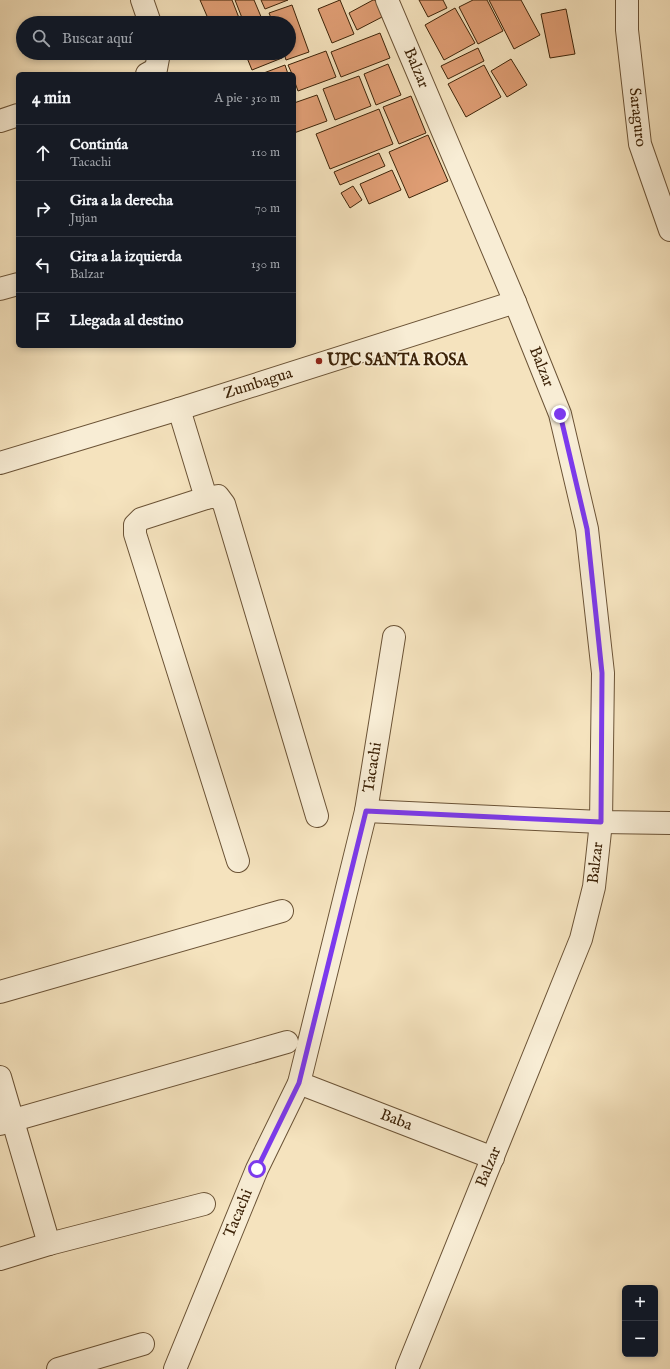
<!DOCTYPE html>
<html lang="es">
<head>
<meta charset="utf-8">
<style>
	body { margin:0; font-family:"IM FELL English",serif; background:#20242c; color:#f1f3f6 }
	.controls { position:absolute; right:12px; bottom:12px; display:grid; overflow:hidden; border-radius:6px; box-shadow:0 2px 6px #0003 }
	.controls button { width:36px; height:36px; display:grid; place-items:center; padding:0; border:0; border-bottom:1px solid #363941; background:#171b24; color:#f1f3f6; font:20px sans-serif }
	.stop { position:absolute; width:12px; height:12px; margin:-9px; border:3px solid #7c3aed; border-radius:50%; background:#fff }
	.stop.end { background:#7c3aed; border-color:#fff; box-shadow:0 1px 4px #0008 }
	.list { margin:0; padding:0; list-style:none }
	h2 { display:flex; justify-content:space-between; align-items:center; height:52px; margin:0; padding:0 16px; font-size:17px }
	h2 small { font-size:13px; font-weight:400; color:#9ea1a6 }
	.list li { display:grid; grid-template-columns:26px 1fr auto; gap:12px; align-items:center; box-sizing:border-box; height:56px; padding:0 16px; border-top:1px solid #363941 }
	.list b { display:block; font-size:15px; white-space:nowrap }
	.list p { margin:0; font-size:13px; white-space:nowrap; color:#9ea1a6 }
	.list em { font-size:13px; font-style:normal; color:#9ea1a6 }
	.icon { flex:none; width:22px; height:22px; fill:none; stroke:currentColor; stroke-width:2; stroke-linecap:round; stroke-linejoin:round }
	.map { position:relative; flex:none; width:670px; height:1369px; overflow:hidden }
	.search { position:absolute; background:#171b24; box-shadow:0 2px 6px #0003; left:16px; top:16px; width:280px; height:44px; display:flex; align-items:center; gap:10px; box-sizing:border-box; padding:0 14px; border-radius:22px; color:#9ea1a6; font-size:15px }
	.panel { position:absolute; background:#171b24; box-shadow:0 2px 6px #0003; left:16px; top:72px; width:280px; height:276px; border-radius:6px }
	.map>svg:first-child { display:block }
	.building { fill:#e09e75; stroke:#3d2308 }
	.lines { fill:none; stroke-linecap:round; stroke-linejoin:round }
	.minor-casing { stroke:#6b5336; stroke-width:24 }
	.minor { stroke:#f8edd5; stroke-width:22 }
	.route { stroke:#7c3aed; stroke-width:5 }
	.poi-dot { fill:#8f2418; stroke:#f8edd5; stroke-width:1.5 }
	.labels { text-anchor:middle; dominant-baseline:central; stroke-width:3; stroke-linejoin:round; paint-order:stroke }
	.street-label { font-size:16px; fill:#3d2308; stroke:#f8edd5 }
	.poi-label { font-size:16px; font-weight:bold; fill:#3d2308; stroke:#f8edd5; text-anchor:start }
</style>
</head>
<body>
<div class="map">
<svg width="670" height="1369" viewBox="0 0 670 1369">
	<rect width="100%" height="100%" fill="#f5e3be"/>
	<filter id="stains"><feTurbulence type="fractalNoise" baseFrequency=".005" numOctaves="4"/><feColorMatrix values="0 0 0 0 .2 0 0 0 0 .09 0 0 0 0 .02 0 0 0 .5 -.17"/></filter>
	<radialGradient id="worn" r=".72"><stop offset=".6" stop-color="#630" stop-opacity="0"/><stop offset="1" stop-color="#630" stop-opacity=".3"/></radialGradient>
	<g class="building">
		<polygon points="200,0 232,0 241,23 210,23"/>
		<polygon points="235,0 254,0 262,19 253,23 244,23"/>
		<polygon points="261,0 288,0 265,9"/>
		<polygon points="340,0 354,34 332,43 318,9"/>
		<polygon points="373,0 375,0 384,16 357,30 349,13"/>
		<polygon points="419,0 443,0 447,8 428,17"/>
		<polygon points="473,0 487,0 503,31 478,44 459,7"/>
		<polygon points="489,0 521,0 540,35 514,49"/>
		<polygon points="292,5 309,52 286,60 284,53 289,53 289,23 273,23 269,13"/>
		<polygon points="455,8 475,43 444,60 425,25"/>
		<polygon points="566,9 575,54 550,58 541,14"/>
		<polygon points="380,33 390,58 341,77 331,52"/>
		<polygon points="478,48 484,61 448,79 441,66"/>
		<polygon points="326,51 336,77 298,91 294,80 294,74 292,74 288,65"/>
		<polygon points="245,53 280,53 282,58 252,70"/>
		<polygon points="511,59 527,85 507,97 491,71"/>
		<polygon points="388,64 401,95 376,105 364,74"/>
		<polygon points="285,65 288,74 261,74"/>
		<polygon points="484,65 501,97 466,117 448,84"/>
		<polygon points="359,76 371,106 335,120 323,89"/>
		<polygon points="317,95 327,121 294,133 294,103"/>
		<polygon points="411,96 426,133 399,144 383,107"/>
		<polygon points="379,109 393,144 330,169 316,134"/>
		<polygon points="428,135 448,181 409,198 389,152"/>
		<polygon points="379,153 385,166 340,185 334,172"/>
		<polygon points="392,170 401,190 369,204 360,184"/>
		<polygon points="353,186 362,200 350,208 341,193"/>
	</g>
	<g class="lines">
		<defs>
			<g id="minor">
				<polyline points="142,0 150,23"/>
				<path id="s1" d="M 387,0 L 515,302 L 560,414 L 587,529 L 603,673 L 601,822 L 594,887 L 581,939 L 407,1369"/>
				<path id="s2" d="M 627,0 L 627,30 L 640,144 L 670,230"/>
				<polyline points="147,74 156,69 159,53"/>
				<polyline points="0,121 18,115"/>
				<polyline points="0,289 18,284"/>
				<polyline points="179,409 206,498 141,519 135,525 135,534 238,861"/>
				<path id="s3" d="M 0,463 L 179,409 L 515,302"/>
				<polyline points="206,498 218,496 224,504 317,816"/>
				<polyline points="366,811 601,822 670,823"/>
				<polyline points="0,992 282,911"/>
				<polyline points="0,1077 49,1244"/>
				<path id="s4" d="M 299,1083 L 493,1158"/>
				<polyline points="0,1124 287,1042"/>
				<polyline points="0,1259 49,1244 204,1204"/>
				<polyline points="58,1369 143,1344"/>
				<path id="s5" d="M 175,1369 L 257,1169 L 299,1083 L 366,811 L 394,637"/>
			</g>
		</defs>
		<use href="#minor" class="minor-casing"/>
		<use href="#minor" class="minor"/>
	</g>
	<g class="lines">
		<polyline class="route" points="257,1169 299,1083 366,811 601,822 602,673 587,529 560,414"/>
	</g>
	<circle class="poi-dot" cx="319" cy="361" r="4"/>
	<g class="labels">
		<g class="street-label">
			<text stroke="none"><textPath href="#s1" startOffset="74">Balzar</textPath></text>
			<text stroke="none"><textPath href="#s2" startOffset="118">Saraguro</textPath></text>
			<text stroke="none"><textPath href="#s1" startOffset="398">Balzar</textPath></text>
			<text stroke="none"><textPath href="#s3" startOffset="270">Zumbagua</textPath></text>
			<text stroke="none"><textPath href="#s5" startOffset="636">Tacachi</textPath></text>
			<text transform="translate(596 863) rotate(-83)">Balzar</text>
			<text stroke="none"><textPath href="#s4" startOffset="104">Baba</textPath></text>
			<text transform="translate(489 1167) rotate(-68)">Balzar</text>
			<text stroke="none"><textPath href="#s5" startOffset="168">Tacachi</textPath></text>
		</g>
		<g class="poi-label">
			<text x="327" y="361">UPC SANTA ROSA</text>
		</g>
	</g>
	<rect width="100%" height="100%" filter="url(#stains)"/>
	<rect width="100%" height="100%" fill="url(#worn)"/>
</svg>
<div class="controls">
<button>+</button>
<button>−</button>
</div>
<div class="stop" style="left:257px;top:1169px"></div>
<div class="stop end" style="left:560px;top:414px"></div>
<div class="search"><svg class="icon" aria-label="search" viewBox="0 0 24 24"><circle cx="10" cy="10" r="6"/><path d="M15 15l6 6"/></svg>Buscar aquí</div>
<section class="panel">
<h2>4 min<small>A pie · 310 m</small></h2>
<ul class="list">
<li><svg class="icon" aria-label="ahead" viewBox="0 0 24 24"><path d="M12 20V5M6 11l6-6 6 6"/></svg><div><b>Continúa</b><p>Tacachi</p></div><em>110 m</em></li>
<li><svg class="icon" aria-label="right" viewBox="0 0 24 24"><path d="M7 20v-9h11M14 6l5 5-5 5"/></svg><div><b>Gira a la derecha</b><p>Jujan</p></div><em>70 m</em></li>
<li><svg class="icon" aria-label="left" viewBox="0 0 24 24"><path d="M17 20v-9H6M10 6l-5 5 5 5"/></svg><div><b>Gira a la izquierda</b><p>Balzar</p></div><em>130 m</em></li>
<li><svg class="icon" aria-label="arrive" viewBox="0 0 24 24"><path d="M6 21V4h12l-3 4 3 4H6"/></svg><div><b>Llegada al destino</b></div></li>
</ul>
</section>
</div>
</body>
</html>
